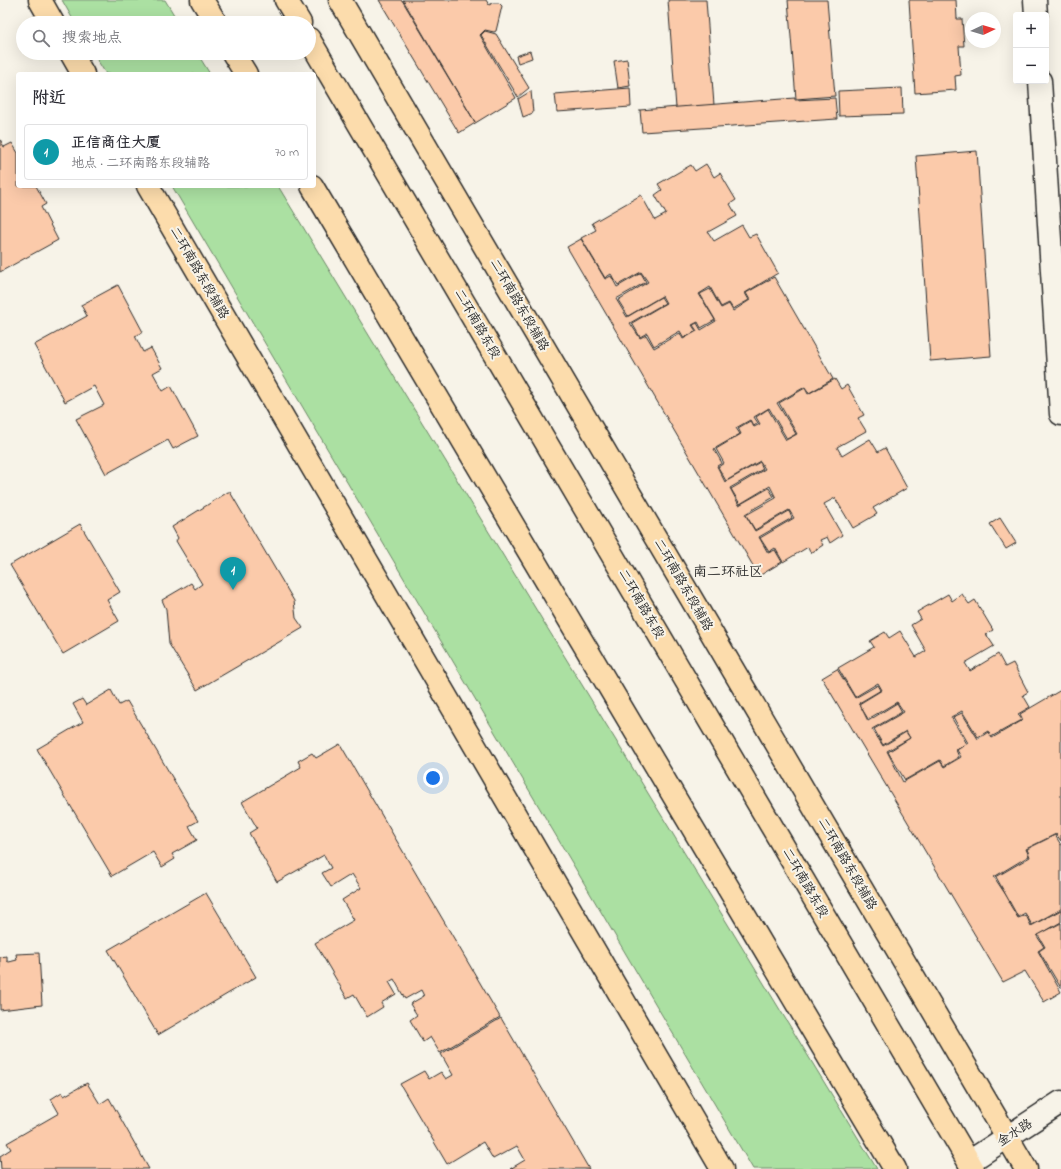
<!DOCTYPE html>
<html lang="zh">
<head>
<meta charset="utf-8">
<style>
	body { margin:0; font-family:"Indie Flower","LXGW WenKai TC",sans-serif; background:#f7f7f7; color:#2b2b33 }
	.controls { position:absolute; right:12px; top:12px; display:grid; overflow:hidden; border-radius:4px; box-shadow:0 4px 16px #0002 }
	.controls button { width:36px; height:36px; display:grid; place-items:center; padding:0; border:0; border-bottom:1px solid #e1e1e2; background:#fff; color:#2b2b33; font:20px sans-serif }
	.compass { position:absolute; left:965px; top:12px; width:36px; height:36px; border-radius:50%; background:#fff; box-shadow:0 4px 16px #0002; rotate:86deg }
	.you { position:absolute; left:433px; top:778px; width:14px; height:14px; margin:-10px; border:3px solid #fff; border-radius:50%; background:#1a73e8; box-shadow:0 0 0 6px #1a73e833 }
	.badge { display:grid; place-items:center; width:26px; height:26px; border-radius:50%; background:#2b2b2b; color:#fff; font-size:13px; font-weight:700 }
	.pin { position:absolute; translate:-50% -33px; filter:drop-shadow(0 1px 2px #0008) }
	.pin::after { content:''; position:absolute; top:21px; width:14px; height:12px; background:inherit; clip-path:polygon(0 0,100% 0,50% 100%) }
	.list { margin:0; padding:0; list-style:none }
	h2 { display:flex; justify-content:space-between; align-items:center; height:52px; margin:0; padding:0 16px; font-size:17px }
	h2 small { font-size:13px; font-weight:400; color:#7c7c81 }
	.list li { display:grid; grid-template-columns:26px 1fr auto; gap:12px; align-items:center; box-sizing:border-box; height:56px; margin:0 8px 8px; padding:0 8px; border:1px solid #e1e1e2; border-radius:4px }
	.list b { display:block; font-size:15px; white-space:nowrap }
	.list p { margin:0; font-size:13px; white-space:nowrap; color:#7c7c81 }
	.list em { font-size:13px; font-style:normal; color:#7c7c81 }
	.icon { flex:none; width:22px; height:22px; fill:none; stroke:currentColor; stroke-width:2; stroke-linecap:round; stroke-linejoin:round }
	.map { position:relative; flex:none; width:1061px; height:1169px; overflow:hidden }
	.search { position:absolute; background:#fff; box-shadow:0 4px 16px #0002; left:16px; top:16px; width:300px; height:44px; display:flex; align-items:center; gap:10px; box-sizing:border-box; padding:0 14px; border-radius:22px; color:#7c7c81; font-size:15px }
	.panel { position:absolute; background:#fff; box-shadow:0 4px 16px #0002; left:16px; top:72px; width:300px; height:116px; border-radius:4px }
	.map>svg:first-child { display:block }
	.green { fill:#abe0a2; stroke:#6b8666 }
	.building { fill:#fbcaaa; stroke:#2b2b2b }
	.lines { fill:none; stroke-linecap:round; stroke-linejoin:round }
	.minor-casing { stroke:#2b2b2b; stroke-width:25 }
	.major-casing { stroke:#2b2b2b; stroke-width:25 }
	.highway-casing { stroke:#2b2b2b; stroke-width:25 }
	.minor { stroke:#f7f3e8; stroke-width:22 }
	.major { stroke:#fcdcac; stroke-width:22 }
	.highway { stroke:#fcdcac; stroke-width:22 }
	.labels { text-anchor:middle; dominant-baseline:central; stroke-width:4; stroke-linejoin:round; paint-order:stroke }
	.street-label { font-size:13px; fill:#2b2b2b; stroke:#f7f3e8 }
	.neighbourhood-label { font-size:14px; fill:#2b2b2b; stroke:#f7f3e8 }
</style>
</head>
<body>
<div class="map">
<svg width="1061" height="1169" viewBox="0 0 1061 1169">
	<rect width="100%" height="100%" fill="#f7f3e8"/>
	<filter id="ink" filterUnits="userSpaceOnUse"><feTurbulence type="fractalNoise" baseFrequency=".025" numOctaves="2"/><feDisplacementMap in="SourceGraphic" scale="8" xChannelSelector="R" yChannelSelector="G"/><feConvolveMatrix kernelMatrix="1 2 1 2 8 2 1 2 1" color-interpolation-filters="sRGB"/></filter>
	<g filter="url(#ink)">
		<g class="green">
			<polygon points="62,0 165,0 179,23 75,23"/>
			<polygon points="93,53 197,53 210,74 106,74"/>
			<polygon points="172,186 278,186 877,1169 753,1169"/>
		</g>
		<g class="building">
			<polygon points="379,0 402,0 475,122 403,0 486,0 489,5 493,3 499,3 502,6 496,31 494,32 485,30 480,35 516,98 459,133"/>
			<polygon points="668,0 706,0 714,105 676,108"/>
			<polygon points="788,0 827,0 835,96 796,99"/>
			<polygon points="909,0 956,0 957,19 962,19 964,46 959,46 961,75 955,76 956,90 915,93"/>
			<polygon points="485,31 496,34 529,88 518,97 481,35"/>
			<polygon points="530,51 532,58 518,63 516,56"/>
			<polygon points="627,59 630,86 618,88 614,61"/>
			<polygon points="630,88 631,107 557,112 555,94"/>
			<polygon points="902,88 903,114 839,116 838,91"/>
			<polygon points="531,91 533,113 523,117 518,99"/>
			<polygon points="795,98 795,100 835,98 837,119 642,132 640,110"/>
			<polygon points="0,139 4,147 12,143 18,153 18,186 36,186 46,204 41,207 58,240 0,272"/>
			<polygon points="977,151 991,356 930,361 916,156"/>
			<polygon points="706,164 714,177 720,173 736,200 730,204 737,216 708,232 714,241 742,225 749,237 756,234 778,273 745,293 749,300 733,309 729,303 721,307 710,287 699,294 715,320 701,328 698,322 692,325 696,331 684,338 680,331 654,346 647,333 640,337 632,323 666,303 662,296 628,316 618,300 648,282 641,272 618,285 611,274 605,278 581,238 596,230 592,223 641,195 655,220 666,214 655,195 662,190 658,184 691,165 695,171"/>
			<polygon points="581,239 605,279 611,276 617,287 641,273 646,282 616,299 627,317 661,297 665,303 630,323 640,338 646,335 654,348 680,333 683,339 697,331 693,325 697,323 701,330 716,321 700,294 710,289 721,308 729,304 733,311 750,300 746,293 774,277 833,379 809,393 805,387 777,403 796,434 787,439 769,408 754,417 758,423 754,426 750,420 736,428 740,434 714,449 722,463 717,466 725,482 760,462 763,469 730,488 739,505 769,488 774,497 745,514 755,531 789,511 792,518 759,537 768,553 775,550 782,562 759,576 567,247"/>
			<polygon points="118,285 143,332 135,336 143,352 151,348 162,368 153,373 163,391 171,386 198,436 173,449 168,440 106,474 76,419 104,405 94,386 65,402 34,345 87,316 81,305"/>
			<polygon points="835,379 841,389 847,385 864,415 858,418 866,431 837,447 842,456 870,439 878,452 885,448 907,488 873,508 877,514 853,528 835,498 824,504 842,535 830,543 827,537 820,540 823,545 811,553 808,547 783,562 775,548 769,552 760,538 794,518 789,510 755,530 746,515 776,498 770,486 740,504 731,489 765,469 760,461 726,481 718,467 724,463 716,449 741,434 738,428 750,421 754,427 760,424 756,417 768,409 786,440 797,434 779,403 805,388 808,394"/>
			<polygon points="228,492 230,492 294,601 296,618 303,628 197,690 169,644 166,609 162,600 191,583 195,589 202,584 176,541 178,538 172,527"/>
			<polygon points="1000,518 1016,543 1006,549 990,524"/>
			<polygon points="80,524 120,592 107,600 119,621 63,654 10,565"/>
			<polygon points="948,594 952,601 962,594 969,604 975,600 993,630 986,634 994,646 965,663 970,671 998,654 1005,667 1013,663 1028,692 1023,695 1030,707 1018,714 1022,720 991,737 988,731 978,737 962,711 951,717 967,744 956,750 959,757 944,766 940,760 905,780 888,752 910,738 906,731 883,745 874,729 904,712 897,702 868,719 859,704 882,690 878,683 855,697 838,668 874,647 870,641 885,632 889,638 900,631 916,657 926,651 911,625 921,619 917,612"/>
			<polygon points="837,669 855,698 878,685 881,690 859,703 868,721 897,703 902,712 872,729 883,746 906,732 910,738 887,751 903,782 940,761 944,767 961,757 957,750 968,743 953,717 962,713 978,739 988,732 992,738 1023,720 1020,714 1061,690 1061,841 1056,834 1026,849 1029,856 994,877 1010,901 1009,903 1018,918 1026,915 1031,926 1061,910 1061,922 1037,936 1044,947 1038,951 1061,992 1044,1002 1025,971 1003,982 822,678"/>
			<polygon points="111,690 119,705 127,701 198,821 189,826 197,840 172,854 175,859 162,867 153,852 112,876 37,749 83,722 73,704 82,699 86,705"/>
			<polygon points="340,744 500,1017 440,1053 430,1037 423,1042 410,1020 417,1015 410,1004 424,996 421,990 405,999 394,979 389,982 396,994 381,1003 383,1007 367,1017 354,994 347,998 315,943 354,920 342,900 361,888 352,874 331,887 322,873 331,868 324,855 277,882 249,833 257,828 242,802 301,767 298,761 312,753 316,758"/>
			<polygon points="1055,835 1061,845 1061,909 1032,925 1025,913 1018,917 996,877 1030,857 1027,849"/>
			<polygon points="206,893 256,977 158,1035 108,950"/>
			<polygon points="1061,923 1061,988 1039,951 1045,947 1038,935"/>
			<polygon points="39,953 42,1005 0,1010 0,957 7,956 7,961 9,962 17,960 16,954"/>
			<polygon points="501,1018 589,1169 510,1169 525,1160 517,1146 493,1159 483,1142 447,1164 400,1084 424,1071 429,1079 441,1072 446,1079 453,1075 441,1054"/>
			<polygon points="87,1083 100,1104 109,1098 149,1169 1,1169 0,1156 11,1149 7,1143 59,1113 51,1099 62,1092 64,1096"/>
		</g>
		<g class="lines">
			<defs>
				<g id="minor">
					<polyline points="1035,0 1036,15"/>
					<polyline points="1040,81 1061,414"/>
					<polyline points="969,1162 1061,1102"/>
				</g>
				<g id="major">
					<polyline points="40,0 53,23"/>
					<polyline points="340,0 1026,1169"/>
					<polyline points="71,53 83,74"/>
					<polyline points="148,186 722,1169"/>
				</g>
				<g id="highway">
					<polyline points="202,0 216,23"/>
					<polyline points="286,0 300,23"/>
					<polyline points="309,39 973,1169"/>
					<polyline points="233,53 246,74"/>
					<polyline points="312,186 895,1169"/>
				</g>
			</defs>
			<use href="#minor" class="minor-casing"/>
			<use href="#major" class="major-casing"/>
			<use href="#highway" class="highway-casing"/>
			<use href="#minor" class="minor"/>
			<use href="#major" class="major"/>
			<use href="#highway" class="highway"/>
		</g>
	</g>
	<g class="labels">
		<g class="street-label">
			<text transform="translate(199 273) rotate(60)">二环南路东段辅路</text>
			<text transform="translate(519 305) rotate(60)">二环南路东段辅路</text>
			<text transform="translate(477 324) rotate(60)">二环南路东段</text>
			<text transform="translate(683 585) rotate(60)">二环南路东段辅路</text>
			<text transform="translate(641 604) rotate(60)">二环南路东段</text>
			<text transform="translate(847 864) rotate(60)">二环南路东段辅路</text>
			<text transform="translate(805 883) rotate(60)">二环南路东段</text>
			<text transform="translate(1015 1133) rotate(-33)">金水路</text>
		</g>
		<g class="neighbourhood-label">
			<text x="728" y="572">南二环社区</text>
		</g>
	</g>
</svg>
<div class="controls">
<button>+</button>
<button>−</button>
</div>
<svg class="compass" viewBox="-18 -18 36 36"><path d="M0-13l5 13h-10z" fill="#e53935"/><path d="M0 13l5-13h-10z" fill="#7c7c81"/></svg>
<div class="you"></div>
<div class="pin badge" style="left:233px;top:590px;background:#0f9aa8">1</div>
<div class="search"><svg class="icon" aria-label="search" viewBox="0 0 24 24"><circle cx="10" cy="10" r="6"/><path d="M15 15l6 6"/></svg>搜索地点</div>
<section class="panel">
<h2>附近<small></small></h2>
<ul class="list">
<li><span class="badge" style="background:#0f9aa8">1</span><div><b>正信商住大厦</b><p>地点 · 二环南路东段辅路</p></div><em>70 m</em></li>
</ul>
</section>
</div>
</body>
</html>
